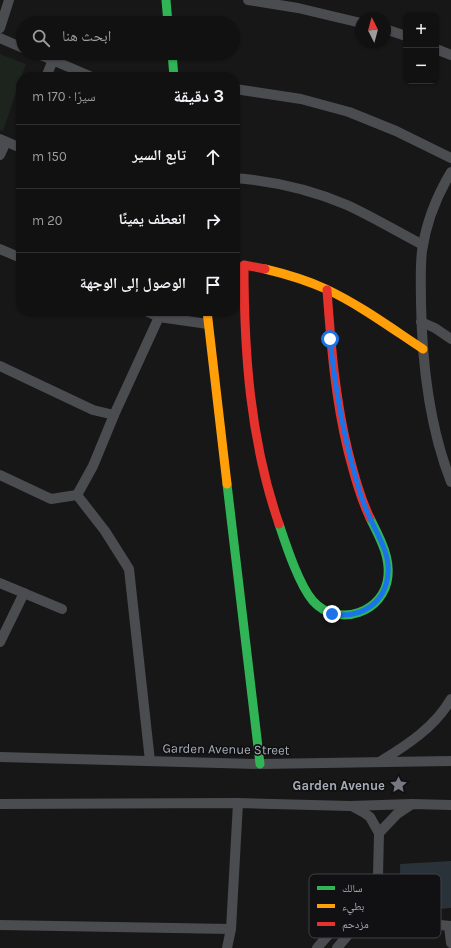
<!DOCTYPE html>
<html lang="ar">
<head>
<meta charset="utf-8">
<style>
	body { margin:0; font-family:Karla,"Noto Naskh Arabic",sans-serif; background:#1a1a1a; color:#f1f3f6; direction:rtl }
	.controls { position:absolute; right:12px; top:12px; display:grid; overflow:hidden; border-radius:8px; box-shadow:0 1px 3px #0004 }
	.controls button { width:36px; height:36px; display:grid; place-items:center; padding:0; border:0; border-bottom:1px solid #303131; background:#111; color:#f1f3f6; font:20px sans-serif }
	.compass { position:absolute; left:355px; top:12px; width:36px; height:36px; border-radius:50%; background:#111; box-shadow:0 1px 3px #0004; rotate:354deg }
	.stop { position:absolute; width:12px; height:12px; margin:-9px; border:3px solid #1a73e8; border-radius:50%; background:#fff }
	.stop.end { background:#1a73e8; border-color:#fff; box-shadow:0 1px 4px #0008 }
	.list { margin:0; padding:0; list-style:none }
	h2 { display:flex; justify-content:space-between; align-items:center; height:52px; margin:0; padding:0 16px; font-size:17px }
	h2 small { font-size:13px; font-weight:400; color:#9c9d9f }
	.list li { display:grid; grid-template-columns:26px 1fr auto; gap:12px; align-items:center; box-sizing:border-box; height:64px; padding:0 16px; border-top:1px solid #303131 }
	.list b { display:block; font-size:15px; white-space:nowrap }
	.list em { font-size:13px; font-style:normal; color:#9c9d9f }
	.icon { flex:none; width:22px; height:22px; fill:none; stroke:currentColor; stroke-width:2; stroke-linecap:round; stroke-linejoin:round }
	.map { position:relative; flex:none; width:451px; height:948px; overflow:hidden; direction:ltr }
	.search { position:absolute; background:#111; box-shadow:0 1px 3px #0004; left:16px; top:16px; width:224px; height:44px; display:flex; align-items:center; gap:10px; box-sizing:border-box; padding:0 14px; border-radius:22px; color:#9c9d9f; font-size:15px }
	.panel { position:absolute; background:#111; box-shadow:0 1px 3px #0004; left:16px; top:72px; width:224px; height:244px; border-radius:16px; direction:rtl }
	.map>svg:first-child { display:block }
	.green { fill:#1d241e }
	.water { fill:#2a3239 }
	.lines { fill:none; stroke-linecap:round; stroke-linejoin:round }
	.street { stroke:#4b4c50; stroke-width:10 }
	.fast { stroke:#30b455; stroke-width:9 }
	.slow { stroke:#ff9f0a; stroke-width:9 }
	.jam { stroke:#e5322d; stroke-width:9 }
	.route { stroke:#1a73e8; stroke-width:5 }
	.labels { text-anchor:middle; dominant-baseline:central; stroke-width:3.5; stroke-linejoin:round; paint-order:stroke }
	.street-label { font-size:13px; fill:#a8adb8; stroke:#111113 }
	.poi-label { font-size:13px; font-weight:bold; fill:#a8adb8; stroke:#111113; text-anchor:end }
	.key { fill:#111113; stroke:#3e4045; stroke-width:1 }
	.key-label { font-size:11px; fill:#a8adb8 }
</style>
</head>
<body>
<div class="map">
<svg width="451" height="948" viewBox="0 0 451 948">
	<rect width="100%" height="100%" fill="#171717"/>
	<polygon class="green" points="0,54 26,64 21,77 3,131 0,130"/>
	<polygon class="water" points="451,861 451,908 401,912 400,864"/>
	<g class="lines">
		<g class="street">
			<polyline points="248,0 298,8 361,23"/>
			<polyline points="0,28 9,0"/>
			<polyline points="385,29 406,36"/>
			<polyline points="0,38 23,48"/>
			<polyline points="436,49 451,55"/>
			<polyline points="36,53 92,77"/>
			<polyline points="46,77 53,60"/>
			<polyline points="235,89 301,99 349,112 396,131 451,158"/>
			<polyline points="0,139 21,148"/>
			<polyline points="0,155 6,142"/>
			<path d="M 451,172 C 436,197 426,223 422,251 C 420,268 421,286 421,303 C 422,363 429,426 451,482"/>
			<path d="M 235,178 C 273,181 312,190 347,205 C 373,217 398,232 423,245"/>
			<polyline points="0,249 21,258"/>
			<polyline points="146,311 159,317 208,324"/>
			<polyline points="421,322 435,328 451,339"/>
			<polyline points="0,366 93,410 114,415"/>
			<polyline points="0,475 51,499 77,495 93,466 114,415 159,317"/>
			<polyline points="77,495 105,531 129,569 150,761"/>
			<polyline points="0,583 62,609"/>
			<polyline points="0,642 24,593"/>
			<polyline points="0,757 260,764 451,761"/>
			<path d="M 381,761 C 407,745 435,727 451,699"/>
			<polyline points="0,804 238,803 350,806 412,804 451,805"/>
			<polyline points="352,806 363,812 370,817 379,833 377,919"/>
			<polyline points="379,833 397,814 412,804"/>
			<polyline points="0,925 231,929"/>
			<polyline points="449,926 451,943"/>
			<polyline points="227,948 231,929 238,803"/>
			<polyline points="317,948 330,933 347,923 358,923 377,919 451,926"/>
			<polyline points="337,948 358,923"/>
		</g>
		<g class="fast">
			<polyline points="166,0 168,23"/>
			<polyline points="172,53 174,77"/>
			<polyline points="227,484 260,764"/>
			<path d="M 279,524 C 286,545 299,585 313,601 C 338,629 385,612 388,576 C 390,555 379,537 370,518"/>
		</g>
		<g class="slow">
			<path d="M 265,269 C 286,274 306,280 326,289 C 360,305 391,328 423,349"/>
			<polyline points="207,311 227,484"/>
		</g>
		<g class="jam">
			<path d="M 265,269 L 244,265 C 244,353 250,440 279,524"/>
			<path d="M 327,290 C 331,345 335,398 348,451 C 354,474 360,497 370,518"/>
		</g>
	</g>
	<g class="lines">
		<path class="route" d="M 330,339 C 335,387 343,435 357,482 C 360,494 364,505 369,516 C 377,534 390,553 388,573 C 386,603 361,619 332,614"/>
	</g>
	<defs>
		<symbol id="sight-bare" viewBox="-9 -9 18 18"><path d="M0-6L1.8-2.2L6-1.7L2.9 1.2L3.7 5.4L0 3.3L-3.7 5.4L-2.9 1.2L-6-1.7L-1.8-2.2Z" fill="#757880" stroke="#111113" stroke-width="2.5" paint-order="stroke"/></symbol>
	</defs>
	<g fill-rule="evenodd">
		<use href="#sight-bare" x="386" y="772" width="25" height="25"/>
	</g>
	<g class="labels">
		<g class="street-label">
			<text transform="translate(226 749) rotate(1)">Garden Avenue Street</text>
		</g>
		<g class="poi-label">
			<text x="385" y="785">Garden Avenue</text>
		</g>
	</g>
	<rect x="309" y="874" width="132" height="64" rx="6" class="key"/>
	<rect x="317" y="886" width="18" height="4" fill="#30b455"/>
	<rect x="317" y="904" width="18" height="4" fill="#ff9f0a"/>
	<rect x="317" y="922" width="18" height="4" fill="#e5322d"/>
	<g class="key-label">
		<text x="342" y="892">سالك</text>
		<text x="342" y="910">بطيء</text>
		<text x="342" y="928">مزدحم</text>
	</g>
</svg>
<div class="controls">
<button>+</button>
<button>−</button>
</div>
<svg class="compass" viewBox="-18 -18 36 36"><path d="M0-13l5 13h-10z" fill="#e53935"/><path d="M0 13l5-13h-10z" fill="#9c9d9f"/></svg>
<div class="stop" style="left:330px;top:339px"></div>
<div class="stop end" style="left:332px;top:614px"></div>
<div class="search"><svg class="icon" aria-label="search" viewBox="0 0 24 24"><circle cx="10" cy="10" r="6"/><path d="M15 15l6 6"/></svg>ابحث هنا</div>
<section class="panel">
<h2>3 دقيقة<small>سيرًا · 170 m</small></h2>
<ul class="list">
<li><svg class="icon" aria-label="ahead" viewBox="0 0 24 24"><path d="M12 20V5M6 11l6-6 6 6"/></svg><div><b>تابع السير</b></div><em>150 m</em></li>
<li><svg class="icon" aria-label="right" viewBox="0 0 24 24"><path d="M7 20v-9h11M14 6l5 5-5 5"/></svg><div><b>انعطف يمينًا</b></div><em>20 m</em></li>
<li><svg class="icon" aria-label="arrive" viewBox="0 0 24 24"><path d="M6 21V4h12l-3 4 3 4H6"/></svg><div><b>الوصول إلى الوجهة</b></div></li>
</ul>
</section>
</div>
</body>
</html>
